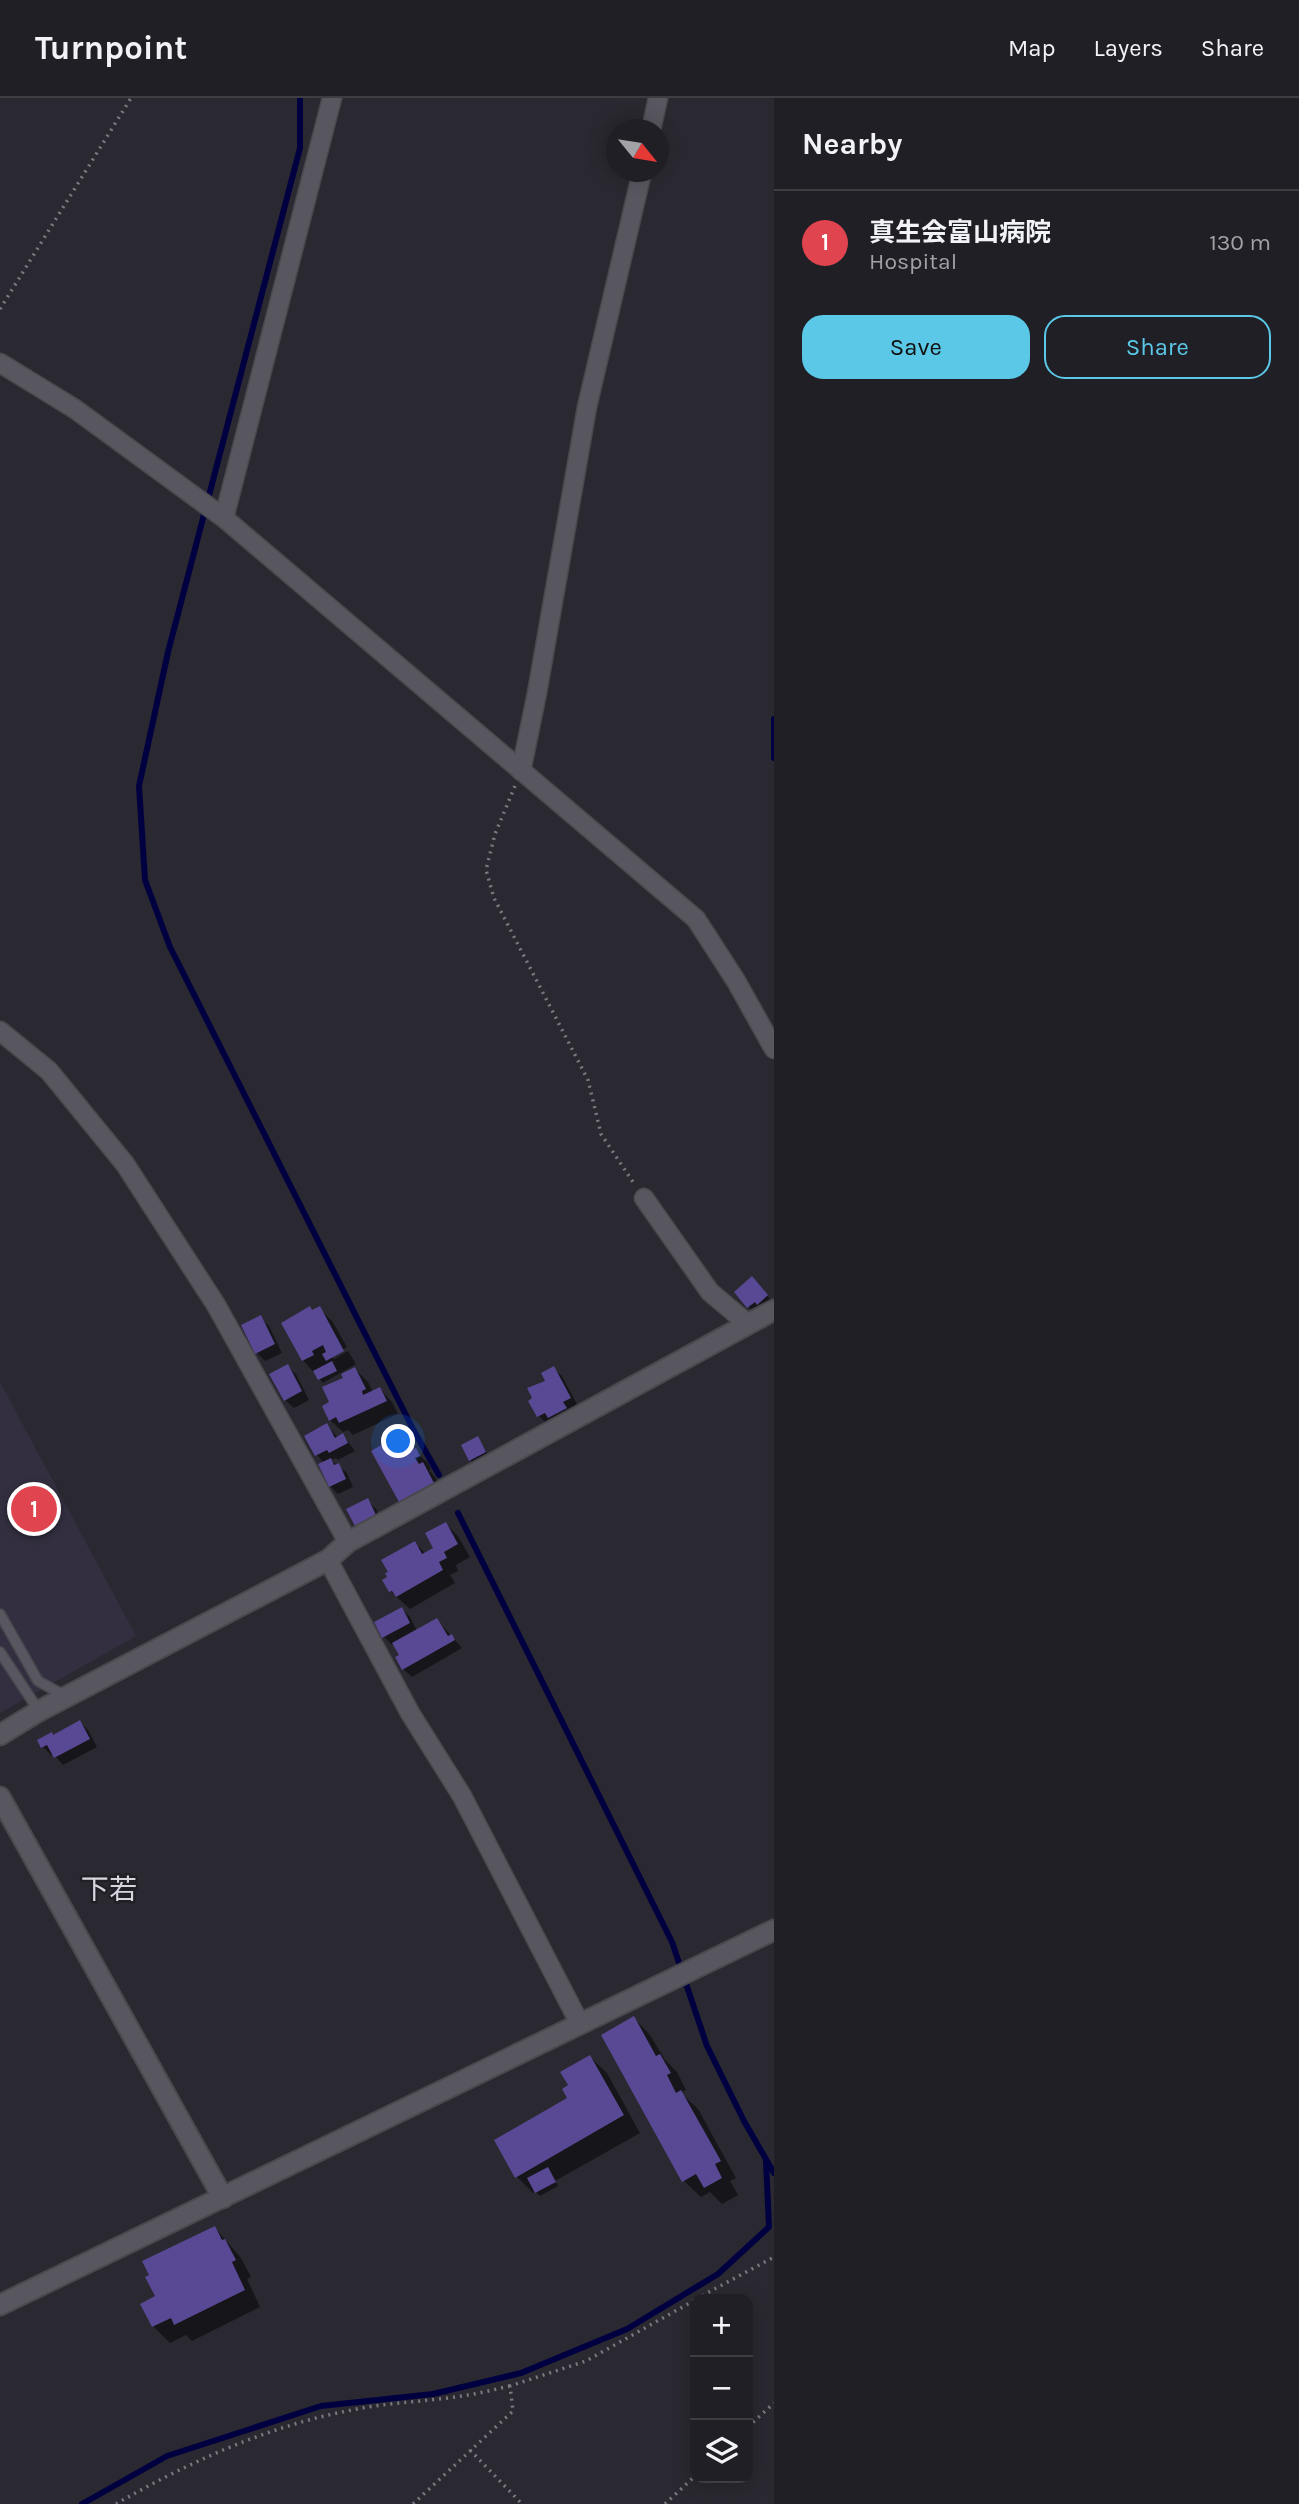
<!DOCTYPE html>
<html lang="en">
<head>
<meta charset="utf-8">
<style>
	body { margin:0; font-family:Karla,"Noto Sans JP",sans-serif; background:#28272d; color:#f1f3f6 }
	.controls { position:absolute; right:21px; bottom:21px; display:grid; overflow:hidden; border-radius:14px; box-shadow:0 4px 18px #0003 }
	.controls button { width:63px; height:63px; display:grid; place-items:center; padding:0; border:0; border-bottom:2px solid #3d3d42; background:#201f25; color:#f1f3f6; font:35px sans-serif }
	.compass { position:absolute; left:606px; top:21px; width:63px; height:63px; border-radius:50%; background:#201f25; box-shadow:0 4px 18px #0003; rotate:120deg }
	.you { position:absolute; left:399px; top:1344px; width:24px; height:24px; margin:-18px; border:5px solid #fff; border-radius:50%; background:#1a73e8; box-shadow:0 0 0 10px #1a73e833 }
	.badge { display:grid; place-items:center; width:46px; height:46px; border-radius:50%; background:#5ac8e6; color:#fff; font-size:23px; font-weight:700 }
	.pin { position:absolute; translate:-50% -50%; border:4px solid #fff; box-shadow:0 2px 7px #0006 }
	.list { margin:0; padding:0; list-style:none }
	h2 { display:flex; justify-content:space-between; align-items:center; height:91px; margin:0; padding:0 28px; font-size:30px }
	h2 small { font-size:23px; font-weight:400; color:#a2a2a7 }
	.list li { display:grid; grid-template-columns:46px 1fr auto; gap:21px; align-items:center; box-sizing:border-box; height:105px; padding:0 28px; border-top:2px solid #3d3d42 }
	.list b { display:block; font-size:26px; white-space:nowrap }
	.list p { margin:0; font-size:23px; white-space:nowrap; color:#a2a2a7 }
	.list em { font-size:23px; font-style:normal; color:#a2a2a7 }
	.actions { display:flex; gap:14px; padding:21px 28px }
	.actions a { flex:1; padding:16px 0; border:2px solid #5ac8e6; border-radius:21px; text-align:center; font-size:24px; color:#5ac8e6 }
	.actions .main { background:#5ac8e6; color:#111 }
	.icon { flex:none; width:38px; height:38px; fill:none; stroke:currentColor; stroke-width:2; stroke-linecap:round; stroke-linejoin:round }
	.map { position:relative; flex:none; width:774px; height:2406px; overflow:hidden }
	header { display:flex; align-items:center; gap:42px; box-sizing:border-box; height:98px; padding:0 35px; background:#201f25; border-bottom:2px solid #3d3d42 }
	header strong { font-size:33px }
	nav { display:flex; gap:38px; margin-inline-start:auto; font-size:24px }
	main { display:flex }
	aside { flex:1; background:#201f25 }
	.map>svg:first-child { display:block }
	.medical { fill:#332f40 }
	.shadow { fill:#0007 }
	.lines { fill:none; stroke-linecap:round; stroke-linejoin:round }
	.stream { stroke:#000041; stroke-width:6 }
	.building { fill:#594893 }
	.service-casing { stroke:#49484e; stroke-width:12 }
	.minor-casing { stroke:#49484e; stroke-width:21 }
	.tertiary-casing { stroke:#49484e; stroke-width:23 }
	.path { stroke:#7a7980; stroke-width:3.5; stroke-dasharray:2 5; stroke-linecap:butt }
	.service { stroke:#585760; stroke-width:9 }
	.minor { stroke:#585760; stroke-width:18 }
	.tertiary { stroke:#585760; stroke-width:19 }
	.labels { text-anchor:middle; dominant-baseline:central; stroke-width:5; stroke-linejoin:round; paint-order:stroke }
	.neighbourhood-label { font-size:28px; fill:#d7d6e0; stroke:#212027 }
</style>
</head>
<body>
<header>
<strong>Turnpoint</strong>
<nav><a>Map</a><a>Layers</a><a>Share</a></nav>
</header>
<main>
<div class="map">
<svg width="774" height="2406" viewBox="0 0 774 2406">
	<rect width="100%" height="100%" fill="#2a2931"/>
	<polygon class="medical" points="0,1284 136,1538 0,1615"/>
	<g class="shadow">
		<polygon points="760,1189 774,1206 757,1217 749,1209"/>
		<polygon points="319,1210 332,1223 347,1249 331,1258 334,1261 348,1253 356,1266 323,1285 303,1262 313,1213"/>
		<polygon points="260,1220 269,1228 282,1255 265,1263 257,1255"/>
		<polygon points="287,1268 296,1276 309,1302 294,1310 285,1302"/>
		<polygon points="553,1270 562,1278 578,1308 547,1326 539,1318"/>
		<polygon points="355,1271 368,1284 373,1294 380,1291 392,1304 398,1316 353,1337 348,1332 343,1334 330,1322 332,1305 345,1280"/>
		<polygon points="327,1327 338,1340 343,1337 355,1353 338,1362 336,1360 331,1362 347,1375 353,1389 338,1396 330,1388 324,1365 317,1357 306,1338"/>
		<polygon points="477,1340 489,1358 474,1366 470,1362"/>
		<polygon points="401,1341 428,1365 431,1371 429,1372 435,1379 446,1398 413,1416 400,1403 383,1348 392,1357 397,1354"/>
		<polygon points="367,1402 376,1411 383,1426 364,1435 356,1427"/>
		<polygon points="446,1426 458,1438 470,1459 456,1467 458,1473 450,1477 455,1485 410,1511 390,1493 389,1479 415,1445 426,1456 436,1451"/>
		<polygon points="402,1511 410,1519 417,1533 437,1522 462,1550 412,1579 403,1571 401,1558 395,1546 392,1547 384,1539"/>
		<polygon points="80,1624 88,1632 97,1649 63,1667 53,1656 51,1657 43,1649 54,1638"/>
		<polygon points="634,1920 650,1937 665,1962 677,1974 686,1992 682,1994 683,1997 698,2011 736,2080 730,2083 738,2097 722,2106 710,2094 701,2099 684,2083"/>
		<polygon points="590,1959 607,1975 640,2035 555,2083 558,2088 540,2098 536,2094 533,2095 516,2078 570,2001 570,1988"/>
		<polygon points="215,2130 241,2160 251,2179 247,2181 260,2209 192,2243 186,2237 170,2245 153,2228 157,2199"/>
	</g>
	<g class="lines">
		<g class="stream">
			<polyline points="300,0 300,50 168,554 139,688 145,782 170,849 414,1333 439,1377"/>
			<polyline points="774,621 774,660"/>
			<polyline points="458,1415 672,1844 707,1948 744,2023 774,2075"/>
			<polyline points="82,2406 167,2358 321,2308 433,2296 521,2275 627,2231 718,2176 769,2129 766,2063"/>
		</g>
	</g>
	<g class="building">
		<polygon points="752,1178 768,1197 757,1207 755,1204 747,1210 734,1194"/>
		<polygon points="310,1208 312,1212 320,1208 344,1253 326,1263 322,1256 326,1254 323,1247 312,1253 314,1257 302,1263 281,1225"/>
		<polygon points="261,1217 275,1246 255,1256 241,1227"/>
		<polygon points="332,1263 337,1273 318,1282 313,1273"/>
		<polygon points="288,1266 302,1293 284,1303 269,1276"/>
		<polygon points="554,1268 571,1300 563,1304 567,1310 548,1320 545,1315 537,1319 528,1303 532,1300 527,1290 545,1283 541,1275"/>
		<polygon points="355,1269 366,1291 362,1293 363,1297 380,1289 387,1303 339,1325 336,1319 329,1323 322,1308 329,1304 322,1289 343,1280 341,1276"/>
		<polygon points="327,1325 335,1340 343,1335 348,1345 329,1355 327,1352 315,1358 304,1338"/>
		<polygon points="478,1338 486,1354 469,1363 461,1347"/>
		<polygon points="402,1339 410,1353 416,1350 420,1358 415,1360 419,1366 423,1364 434,1385 399,1404 371,1353 383,1346 389,1357 395,1354 390,1345"/>
		<polygon points="331,1360 334,1367 339,1365 346,1381 329,1389 318,1366"/>
		<polygon points="368,1400 376,1417 355,1428 346,1411"/>
		<polygon points="446,1424 458,1446 444,1454 447,1460 439,1464 443,1472 396,1499 392,1493 389,1494 382,1482 387,1479 385,1475 388,1474 381,1462 415,1443 422,1456 433,1450 425,1435"/>
		<polygon points="402,1509 410,1525 382,1540 374,1524"/>
		<polygon points="437,1520 448,1538 452,1536 455,1542 402,1572 395,1559 399,1557 392,1545"/>
		<polygon points="80,1622 90,1641 54,1660 47,1647 41,1650 37,1642 52,1634 53,1637"/>
		<polygon points="634,1918 656,1958 660,1956 671,1975 667,1977 676,1995 681,1992 721,2063 715,2066 722,2080 704,2090 696,2076 682,2084 601,1937"/>
		<polygon points="590,1957 624,2017 515,2080 494,2042 567,2000 562,1991 568,1987 560,1974"/>
		<polygon points="548,2069 556,2084 535,2095 527,2080"/>
		<polygon points="215,2128 222,2142 225,2141 236,2162 232,2164 245,2192 174,2227 171,2220 152,2229 140,2206 155,2198 145,2179 149,2177 142,2163"/>
	</g>
	<g class="lines">
		<defs>
			<g id="service">
				<polyline points="0,1516 38,1583 58,1594 62,1601"/>
				<polyline points="0,1554 39,1613"/>
			</g>
			<g id="minor">
				<polyline points="651,32 658,0"/>
				<polyline points="0,265 75,311 224,420 696,821 736,883 774,951"/>
				<polyline points="224,420 332,0"/>
				<polyline points="521,673 537,595 587,309 642,74"/>
				<polyline points="0,933 49,973 125,1066 216,1207 348,1444"/>
				<polyline points="644,1100 710,1194 748,1226"/>
				<polyline points="328,1462 410,1615 462,1698 580,1926"/>
			</g>
			<g id="tertiary">
				<polyline points="0,1637 39,1613 328,1462 348,1444 774,1212"/>
				<polyline points="0,1699 223,2100"/>
				<polyline points="0,2207 774,1832"/>
			</g>
		</defs>
		<use href="#service" class="service-casing"/>
		<use href="#minor" class="minor-casing"/>
		<use href="#tertiary" class="tertiary-casing"/>
		<g class="path">
			<polyline points="0,211 131,0"/>
			<polyline points="515,688 495,736 486,772 494,800 588,982 601,1036 635,1087"/>
			<polyline points="696,2201 774,2159"/>
			<polyline points="748,2329 774,2305"/>
			<polyline points="470,2352 522,2406"/>
			<path d="M 116,2406 C 187,2365 266,2329 347,2313 C 387,2304 428,2304 468,2297 C 482,2295 496,2291 510,2288"/>
			<polyline points="413,2406 513,2313 510,2288 586,2263 695,2202"/>
			<polyline points="665,2406 695,2378"/>
		</g>
		<use href="#service" class="service"/>
		<use href="#minor" class="minor"/>
		<use href="#tertiary" class="tertiary"/>
	</g>
	<g class="labels">
		<g class="neighbourhood-label">
			<text x="109" y="1791">下若</text>
		</g>
	</g>
</svg>
<div class="controls">
<button>+</button>
<button>−</button>
<button><svg class="icon" aria-label="layers" viewBox="0 0 24 24"><path d="M12 4l9 5-9 5-9-5zM3 14l9 5 9-5"/></svg></button>
</div>
<svg class="compass" viewBox="-18 -18 36 36"><path d="M0-13l5 13h-10z" fill="#e53935"/><path d="M0 13l5-13h-10z" fill="#a2a2a7"/></svg>
<div class="you"></div>
<div class="pin badge" style="left:34px;top:1411px;background:#e0444e">1</div>
</div>
<aside>
<h2>Nearby<small></small></h2>
<ul class="list">
<li><span class="badge" style="background:#e0444e">1</span><div><b>真生会富山病院</b><p>Hospital</p></div><em>130 m</em></li>
</ul>
<div class="actions"><a class="main">Save</a><a>Share</a></div>
</aside>
</main>
</body>
</html>
